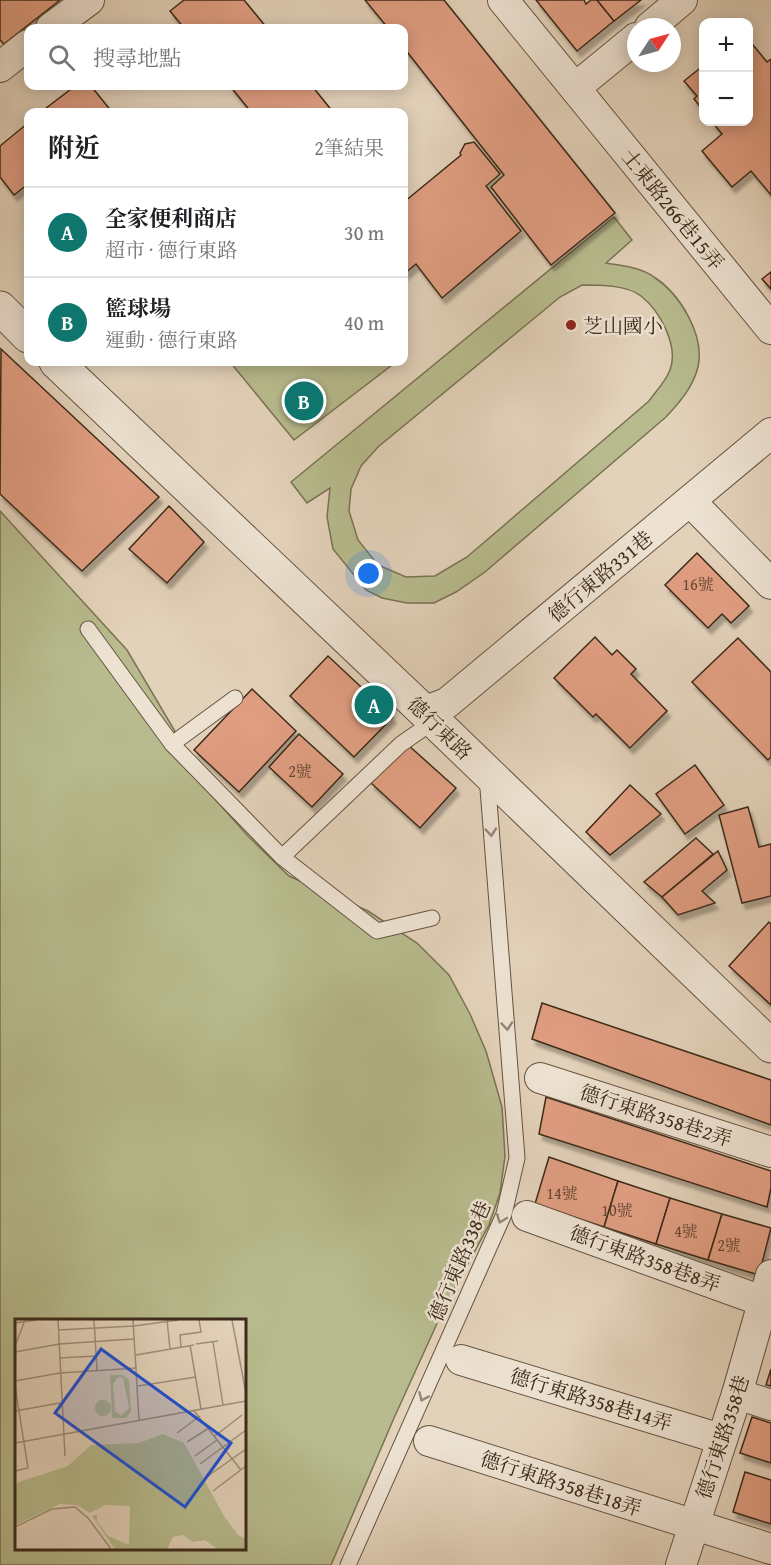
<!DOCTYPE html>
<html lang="zh-TW">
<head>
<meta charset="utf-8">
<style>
	body { margin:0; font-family:"Gentium Book Plus","Noto Serif TC",serif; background:#f2f2f2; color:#202124 }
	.controls { position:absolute; right:18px; top:18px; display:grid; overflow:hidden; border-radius:12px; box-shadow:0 3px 15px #0003 }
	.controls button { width:54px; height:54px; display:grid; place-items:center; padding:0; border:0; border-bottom:2px solid #e0e0e0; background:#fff; color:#202124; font:30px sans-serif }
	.compass { position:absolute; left:627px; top:18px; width:54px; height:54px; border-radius:50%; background:#fff; box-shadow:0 3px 15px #0003; rotate:54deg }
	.you { position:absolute; left:369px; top:574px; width:21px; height:21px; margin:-15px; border:4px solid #fff; border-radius:50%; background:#1a73e8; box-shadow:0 0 0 9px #1a73e833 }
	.badge { display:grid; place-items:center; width:39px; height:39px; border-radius:50%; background:#0f766e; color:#fff; font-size:20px; font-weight:700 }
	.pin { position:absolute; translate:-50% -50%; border:3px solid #fff; box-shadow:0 2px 6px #0006 }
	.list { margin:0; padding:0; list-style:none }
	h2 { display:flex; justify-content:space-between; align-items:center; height:78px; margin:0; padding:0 24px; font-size:26px }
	h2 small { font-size:20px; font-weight:400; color:#757577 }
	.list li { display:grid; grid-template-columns:39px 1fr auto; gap:18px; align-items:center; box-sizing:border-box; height:90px; padding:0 24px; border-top:2px solid #e0e0e0 }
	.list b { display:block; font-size:22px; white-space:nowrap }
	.list p { margin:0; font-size:20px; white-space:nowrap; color:#757577 }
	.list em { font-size:20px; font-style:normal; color:#757577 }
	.icon { flex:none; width:33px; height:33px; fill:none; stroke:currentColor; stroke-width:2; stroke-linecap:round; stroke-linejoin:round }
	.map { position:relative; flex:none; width:771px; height:1565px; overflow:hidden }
	.search { position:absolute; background:#fff; box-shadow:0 3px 15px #0003; left:24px; top:24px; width:384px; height:66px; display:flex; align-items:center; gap:15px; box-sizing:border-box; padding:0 21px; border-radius:12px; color:#757577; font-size:22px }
	.panel { position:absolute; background:#fff; box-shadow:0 3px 15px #0003; left:24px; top:108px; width:384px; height:258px; border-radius:12px }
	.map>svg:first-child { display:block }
	.green { fill:#b7bb8d; stroke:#7a7253; stroke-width:1.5; fill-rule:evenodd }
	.building { fill:#e19e82; stroke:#3c2a19; stroke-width:1.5; filter:url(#shadow) }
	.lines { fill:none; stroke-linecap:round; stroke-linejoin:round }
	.service-casing { stroke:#665441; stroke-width:17 }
	.minor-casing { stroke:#665441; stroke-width:32 }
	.tertiary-casing { stroke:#665441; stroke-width:35 }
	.service { stroke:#ede2d2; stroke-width:15 }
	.minor { stroke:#ede2d2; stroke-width:30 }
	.tertiary { stroke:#ede2d2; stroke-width:33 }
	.oneway { stroke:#948676 }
	.poi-dot { fill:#8f2418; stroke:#ede2d2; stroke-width:2 }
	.labels { text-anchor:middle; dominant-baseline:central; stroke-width:5; stroke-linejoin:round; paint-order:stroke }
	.number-label { font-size:16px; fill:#654733 }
	.street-label { font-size:20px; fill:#3c2a19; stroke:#ede2d2 }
	.poi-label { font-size:20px; fill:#3c2a19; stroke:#ede2d2; text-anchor:start }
	.inset-road { fill:none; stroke:#a08f7a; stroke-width:1.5 }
	.view { fill:#1d4ed8; fill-opacity:0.15; stroke:#1d4ed8; stroke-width:3 }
	.inset-edge { fill:none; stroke:#3c2a19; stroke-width:3 }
</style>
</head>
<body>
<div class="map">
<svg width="771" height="1565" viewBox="0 0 771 1565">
	<defs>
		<filter id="shadow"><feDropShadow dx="3.5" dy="6" stdDeviation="1.5" flood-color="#0004"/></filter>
	</defs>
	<rect width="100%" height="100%" fill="#e3d2ba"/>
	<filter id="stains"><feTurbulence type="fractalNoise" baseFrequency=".00333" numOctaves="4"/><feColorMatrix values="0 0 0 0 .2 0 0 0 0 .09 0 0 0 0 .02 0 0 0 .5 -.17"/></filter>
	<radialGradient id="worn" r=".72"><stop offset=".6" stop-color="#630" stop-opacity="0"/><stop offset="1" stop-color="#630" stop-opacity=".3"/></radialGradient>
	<g class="green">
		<path d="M 614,217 L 632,240 L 606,263 C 622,266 640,267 654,277 C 680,294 705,335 698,367 C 693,387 680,402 666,417 L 485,572 L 456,592 L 434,603 L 407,603 L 382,598 L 366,590 L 333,549 L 327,517 L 330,488 L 307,503 L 291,482 ZM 582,285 C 600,285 627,285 641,296 C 660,311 679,346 670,370 C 666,381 656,391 649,401 L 467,557 L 435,576 L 406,577 L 378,565 L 358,540 L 349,511 L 351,489 L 361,466 L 378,447 L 560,297 Z"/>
		<polygon points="230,362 396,362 294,440"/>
		<path d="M 0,511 L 127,650 L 215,799 L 248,836 L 289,876 L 368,911 L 417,943 L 449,975 L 470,1014 L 486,1051 L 502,1107 L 505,1156 L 500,1193 L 489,1225 L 445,1306 L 394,1418 L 331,1565 L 0,1565 ZM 16,1320 L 244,1320 L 244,1548 L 16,1548 Z"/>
	</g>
	<g class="building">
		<polygon points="0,0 60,0 4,44 0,40"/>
		<polygon points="184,0 244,0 267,28 184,28 170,11"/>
		<polygon points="365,0 444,0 615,213 551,265 491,187 504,175 404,48 404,28 388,28"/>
		<polygon points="536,0 584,0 586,4 591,0 597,0 614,21 577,51"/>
		<polygon points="597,0 641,0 614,21"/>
		<polygon points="748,39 767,62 771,59 771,195 751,171 732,187 702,151 722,134 712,122 748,122"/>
		<polygon points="704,65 704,111 694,99 697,96 684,81"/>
		<polygon points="75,86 91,86 112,112 41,112"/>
		<polygon points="230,86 312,86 333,112 251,112"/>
		<polygon points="28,123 28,184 14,195 0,177 0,146"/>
		<polygon points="474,142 500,174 486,186 521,231 442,298 416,264 404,274 404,202 461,155 460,153 465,144"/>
		<polygon points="771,272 771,289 762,279"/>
		<polygon points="1,349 159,497 82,571 0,494"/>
		<polygon points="169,506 204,542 167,583 129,549"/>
		<polygon points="697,553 749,606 731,623 722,614 708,628 665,585"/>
		<polygon points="595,637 612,655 617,650 636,669 631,674 667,711 630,748 596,714 593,717 554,678"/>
		<polygon points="738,638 771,672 771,757 768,760 692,682"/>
		<polygon points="328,656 393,717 354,757 290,696"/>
		<polygon points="252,689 296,731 239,792 194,750"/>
		<polygon points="299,734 343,774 312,807 269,767"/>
		<polygon points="407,744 456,788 420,828 371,783"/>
		<polygon points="695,765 724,805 685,834 656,794"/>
		<polygon points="630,785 661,814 610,855 586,832"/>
		<polygon points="748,807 759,847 771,844 771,896 742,903 719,815"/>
		<polygon points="696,838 713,854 662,897 644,882"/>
		<polygon points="718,851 727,870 702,891 715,903 678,915 662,897"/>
		<polygon points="769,922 771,924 771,1005 729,966"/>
		<polygon points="542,1003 771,1080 771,1125 532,1039"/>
		<polygon points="546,1097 771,1171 771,1188 767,1207 539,1134"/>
		<polygon points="549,1157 618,1181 604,1227 535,1204"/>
		<polygon points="618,1181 670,1198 656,1244 604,1227"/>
		<polygon points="670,1198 722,1214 708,1260 656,1244"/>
		<polygon points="722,1214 771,1228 759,1275 708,1260"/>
		<polygon points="771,1369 771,1386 766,1385"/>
		<polygon points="752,1417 771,1423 771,1463 740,1453"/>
		<polygon points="745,1472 771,1480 771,1524 733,1512"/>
	</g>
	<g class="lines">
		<defs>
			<g id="service">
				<polyline points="88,629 172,744 282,857 401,744 434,721"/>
				<polyline points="172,744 235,698"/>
				<polyline points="282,857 377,931 432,918"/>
				<polyline points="348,1565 504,1214 517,1158 487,776"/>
			</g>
			<g id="minor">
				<polyline points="503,0 771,329"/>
				<polyline points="650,27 682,0"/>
				<polyline points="51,28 89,0"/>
				<polyline points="0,67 28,45"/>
				<polyline points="575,88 636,38"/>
				<polyline points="690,501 771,584"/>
				<polyline points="423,712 447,703 771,433"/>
				<polyline points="540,1078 771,1152"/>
				<polyline points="527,1216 762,1301"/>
				<polyline points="461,1360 721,1439"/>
				<polyline points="737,1394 771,1405"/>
				<polyline points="429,1441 771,1549"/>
				<polyline points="681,1565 737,1394 771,1275"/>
			</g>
			<g id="tertiary">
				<polyline points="0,308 28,336"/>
				<polyline points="56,362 434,721 771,1046"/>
			</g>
		</defs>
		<use href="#service" class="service-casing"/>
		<use href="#minor" class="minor-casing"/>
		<use href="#tertiary" class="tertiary-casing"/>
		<use href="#service" class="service"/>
		<use href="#minor" class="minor"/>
		<use href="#tertiary" class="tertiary"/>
	</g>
	<defs><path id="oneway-chevron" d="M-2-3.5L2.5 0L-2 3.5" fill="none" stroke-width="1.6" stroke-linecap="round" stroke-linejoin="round" transform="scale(1.5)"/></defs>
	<g class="oneway">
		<use href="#oneway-chevron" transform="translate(491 832) rotate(85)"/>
		<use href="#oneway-chevron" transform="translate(507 1026) rotate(85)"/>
		<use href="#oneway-chevron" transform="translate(501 1219) rotate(111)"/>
		<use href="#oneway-chevron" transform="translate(423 1397) rotate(114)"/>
	</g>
	<circle class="poi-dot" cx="571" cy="325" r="6"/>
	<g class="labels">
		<g class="number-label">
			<text x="698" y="584">16號</text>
			<text x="300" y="771">2號</text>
			<text x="562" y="1193">14號</text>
			<text x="617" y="1210">10號</text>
			<text x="686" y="1231">4號</text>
			<text x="729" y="1245">2號</text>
		</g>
		<g class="street-label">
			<text transform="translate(673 209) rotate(51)">士東路266巷15弄</text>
			<text transform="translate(600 576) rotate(-40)">德行東路331巷</text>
			<text transform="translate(440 728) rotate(44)">德行東路</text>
			<text transform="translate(656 1115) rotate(18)">德行東路358巷2弄</text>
			<text transform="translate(645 1258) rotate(20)">德行東路358巷8弄</text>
			<text transform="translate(459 1261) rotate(-67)">德行東路338巷</text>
			<text transform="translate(591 1399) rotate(17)">德行東路358巷14弄</text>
			<text transform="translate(722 1437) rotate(-72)">德行東路358巷</text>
			<text transform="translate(561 1483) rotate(18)">德行東路358巷18弄</text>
		</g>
		<g class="poi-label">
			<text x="583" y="325">芝山國小</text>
		</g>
	</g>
	<g transform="translate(15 1319)">
		<rect width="231" height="231" fill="#e3d2ba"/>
		<path d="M 95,56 L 108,56 L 114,61 L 116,92 L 111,99 L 97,99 ZM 108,59 L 114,89 L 106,97 L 100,92 L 98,65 L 103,58 ZM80 89a8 8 0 1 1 16 0a8 8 0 1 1-16 0ZM 148,115 L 169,124 L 209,197 L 223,216 L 231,220 L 231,230 L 202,230 L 190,221 L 178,223 L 168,216 L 158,218 L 152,230 L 100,230 L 77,197 L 82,195 L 82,202 L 93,217 L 114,226 L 115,187 L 90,186 L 75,194 L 62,186 L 45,185 L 0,206 L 0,166 L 4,163 L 53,147 L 76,126 L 124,124 Z" fill="#b7bb8d" fill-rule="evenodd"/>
		<path class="inset-road" d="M 43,1 L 50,137M 79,1 L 82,51M 118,1 L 124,101M 152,1 L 155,30M 217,1 L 231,74M 0,4 L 21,1M 43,11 L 119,7 L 163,1M 198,23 L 208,86M 181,25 L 203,22M 175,26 L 186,90M 0,27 L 10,1M 166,28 L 165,16 L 186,13 L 184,1M 0,33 L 44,25 L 119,20M 121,36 L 179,26M 44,39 L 81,37M 0,62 L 45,54 L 122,49M 0,67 L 13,149 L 0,152M 123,67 L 181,58M 0,92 L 45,84M 179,92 L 226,151M 162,114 L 185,97M 200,117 L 227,96M 172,123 L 194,109M 0,124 L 231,82M 180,137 L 202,121M 185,145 L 231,111M 193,157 L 231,130M 198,172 L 231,147M 0,208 L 37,190 L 60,188 L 73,199 L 96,230"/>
		<path class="view" d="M 86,30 L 216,124 L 170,188 L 40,94 Z"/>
		<rect width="231" height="231" class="inset-edge"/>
	</g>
	<rect width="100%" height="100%" filter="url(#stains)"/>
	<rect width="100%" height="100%" fill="url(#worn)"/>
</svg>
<div class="controls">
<button>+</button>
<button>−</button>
</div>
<svg class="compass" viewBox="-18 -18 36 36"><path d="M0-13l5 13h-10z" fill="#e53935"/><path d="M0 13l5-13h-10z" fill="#757577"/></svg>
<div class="you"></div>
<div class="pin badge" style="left:374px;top:705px">A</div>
<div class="pin badge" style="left:304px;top:401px">B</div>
<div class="search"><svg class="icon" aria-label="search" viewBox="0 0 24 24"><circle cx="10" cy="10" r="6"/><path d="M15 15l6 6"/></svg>搜尋地點</div>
<section class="panel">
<h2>附近<small>2筆結果</small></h2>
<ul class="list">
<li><span class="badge">A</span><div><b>全家便利商店</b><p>超市 · 德行東路</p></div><em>30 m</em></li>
<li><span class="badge">B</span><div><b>籃球場</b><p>運動 · 德行東路</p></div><em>40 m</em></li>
</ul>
</section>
</div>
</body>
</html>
